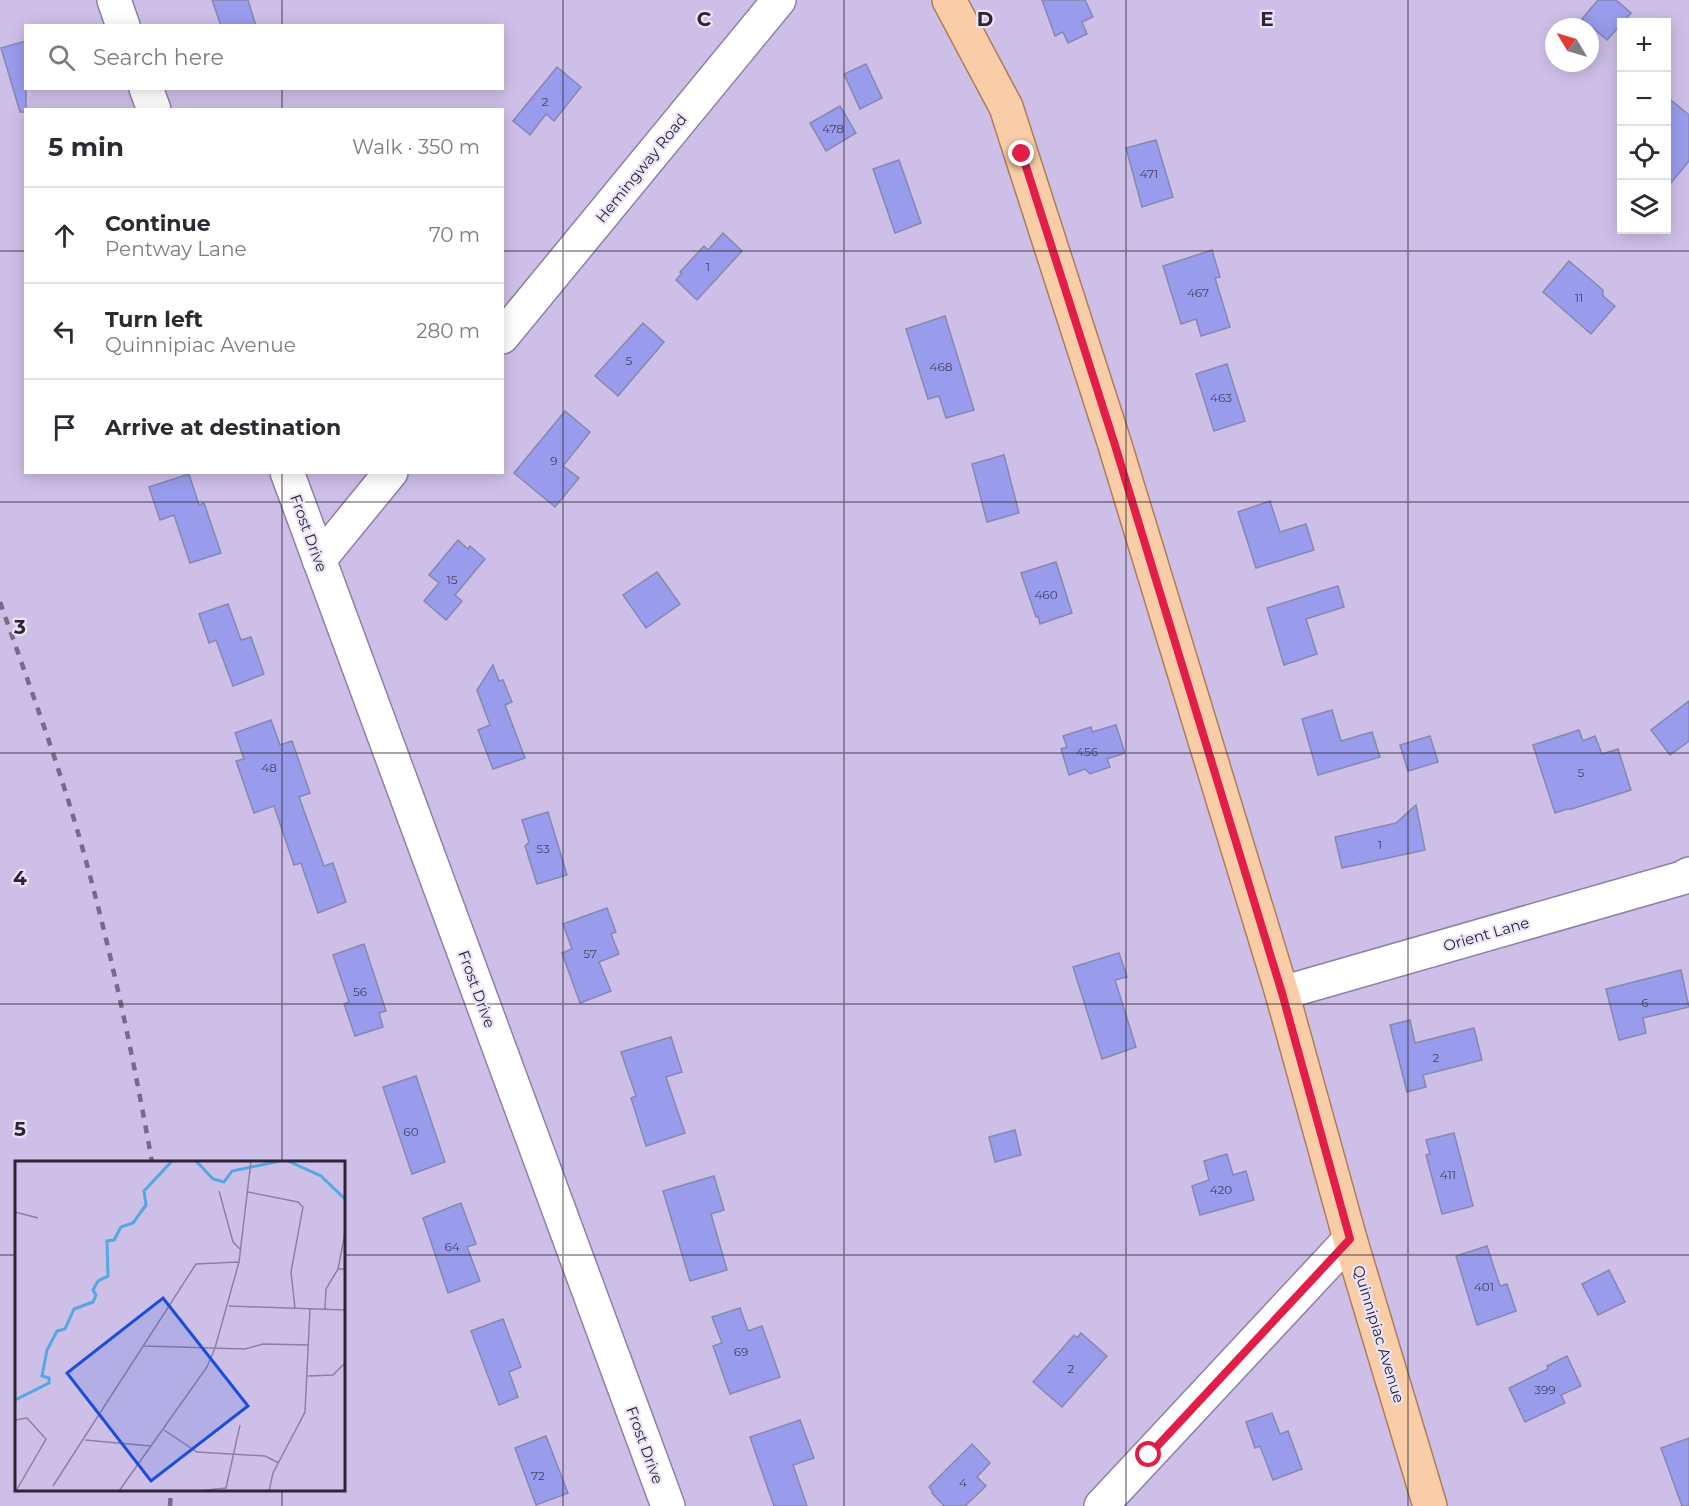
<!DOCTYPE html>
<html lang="en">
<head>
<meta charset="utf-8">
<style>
	body { margin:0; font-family:Montserrat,sans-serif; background:#f7f7f7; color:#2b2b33 }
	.controls { position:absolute; right:18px; top:18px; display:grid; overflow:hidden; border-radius:0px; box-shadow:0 3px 15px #0003 }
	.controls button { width:54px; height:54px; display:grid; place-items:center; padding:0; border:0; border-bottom:2px solid #e1e1e2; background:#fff; color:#2b2b33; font:30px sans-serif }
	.compass { position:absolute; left:1545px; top:18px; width:54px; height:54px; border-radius:50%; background:#fff; box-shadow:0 3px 15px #0003; rotate:308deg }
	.stop { position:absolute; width:18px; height:18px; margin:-14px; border:4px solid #e11d48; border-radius:50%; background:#fff }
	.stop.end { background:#e11d48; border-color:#fff; box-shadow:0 2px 6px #0008 }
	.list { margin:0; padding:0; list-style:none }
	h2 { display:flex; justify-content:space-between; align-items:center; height:78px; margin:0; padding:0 24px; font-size:26px }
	h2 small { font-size:20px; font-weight:400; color:#7c7c81 }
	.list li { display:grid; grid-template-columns:39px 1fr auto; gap:18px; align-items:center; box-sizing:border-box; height:96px; padding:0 24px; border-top:2px solid #e1e1e2 }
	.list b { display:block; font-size:22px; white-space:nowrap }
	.list p { margin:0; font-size:20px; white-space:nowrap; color:#7c7c81 }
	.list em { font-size:20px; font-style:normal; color:#7c7c81 }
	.icon { flex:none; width:33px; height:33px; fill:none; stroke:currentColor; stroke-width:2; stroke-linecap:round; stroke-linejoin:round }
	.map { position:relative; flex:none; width:1689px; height:1506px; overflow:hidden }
	.search { position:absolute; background:#fff; box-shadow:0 3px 15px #0003; left:24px; top:24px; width:480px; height:66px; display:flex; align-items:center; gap:15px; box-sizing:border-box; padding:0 21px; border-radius:0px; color:#7c7c81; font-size:22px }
	.panel { position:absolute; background:#fff; box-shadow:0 3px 15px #0003; left:24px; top:108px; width:480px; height:366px; border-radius:0px }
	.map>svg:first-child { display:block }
	.building { fill:#999ced; stroke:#8588af; stroke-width:1.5 }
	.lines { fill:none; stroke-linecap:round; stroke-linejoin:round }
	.minor-casing { stroke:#8e80a6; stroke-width:36 }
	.major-casing { stroke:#ae7d59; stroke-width:36 }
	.minor { stroke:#fff; stroke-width:33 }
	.major { stroke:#f8cda7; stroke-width:33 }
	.rail { stroke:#766c88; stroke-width:4.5; stroke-dasharray:8 8; stroke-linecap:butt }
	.route { stroke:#e11d48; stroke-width:8 }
	.grid { fill:none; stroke:#2b2535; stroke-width:1.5; stroke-opacity:0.55 }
	.labels { text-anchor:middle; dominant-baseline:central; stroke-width:4.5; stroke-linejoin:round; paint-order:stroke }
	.number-label { font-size:12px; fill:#464363 }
	.street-label { font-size:15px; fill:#2b2535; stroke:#ebe4f9 }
	.inset-river { fill:none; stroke:#54a8e1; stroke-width:3 }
	.inset-road { fill:none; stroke:#8d81a0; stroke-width:1.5 }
	.view { fill:#1d4ed8; fill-opacity:0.15; stroke:#1d4ed8; stroke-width:3 }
	.inset-edge { fill:none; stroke:#2b2535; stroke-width:3 }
	.grid-label { font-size:20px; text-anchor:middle; font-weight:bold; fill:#2b2535; stroke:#ebe4f9; stroke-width:4.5; stroke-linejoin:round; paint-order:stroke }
</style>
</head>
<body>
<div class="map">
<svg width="1689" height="1506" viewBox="0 0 1689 1506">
	<rect width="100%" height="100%" fill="#cebfe8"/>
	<g class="building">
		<polygon points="212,0 248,0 256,26 221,26"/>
		<polygon points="1042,0 1085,0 1093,17 1082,22 1087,34 1068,43 1063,32 1055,36"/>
		<polygon points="1598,0 1616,0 1631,13 1607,40 1582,19"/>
		<polygon points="26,41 26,112 20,112 1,48"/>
		<polygon points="866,64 882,98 860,109 844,74"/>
		<polygon points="557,67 581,87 554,121 546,114 530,135 513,121"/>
		<polygon points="1666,96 1689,115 1689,161 1666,189"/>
		<polygon points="840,106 856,133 826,151 810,123"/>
		<polygon points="1156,140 1173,197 1142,207 1126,148"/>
		<polygon points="899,160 921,223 895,233 873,169"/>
		<polygon points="723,233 742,251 697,300 676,280 682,273 680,272 704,246 708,250"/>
		<polygon points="1212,250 1220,277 1215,278 1230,327 1201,336 1196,319 1181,324 1163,266"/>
		<polygon points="1569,261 1603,290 1603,296 1615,306 1591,334 1543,292"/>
		<polygon points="945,316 974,410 946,418 939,396 928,399 906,329"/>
		<polygon points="643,323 664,342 618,396 595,376"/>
		<polygon points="1227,364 1245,421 1214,431 1196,374"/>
		<polygon points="565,411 590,432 563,466 579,478 555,507 514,473"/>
		<polygon points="1004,455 1019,513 987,522 972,464"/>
		<polygon points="189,474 199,505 204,503 221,553 190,563 174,515 160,520 149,487"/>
		<polygon points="1270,501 1280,532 1306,524 1314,550 1256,568 1238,512"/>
		<polygon points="458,540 468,549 470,546 485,559 455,595 462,601 446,620 424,601 439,583 429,575"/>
		<polygon points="1056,562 1072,613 1040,624 1038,616 1036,617 1021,573"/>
		<polygon points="657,572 680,604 646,628 623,595"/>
		<polygon points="1338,586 1344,607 1306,619 1317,654 1284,665 1267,608"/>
		<polygon points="228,604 241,640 251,637 264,674 233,686 216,640 209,643 199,614"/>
		<polygon points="493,665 499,681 503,680 512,702 505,705 525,758 493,769 478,730 490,725 477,690"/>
		<polygon points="1689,701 1689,741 1670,755 1651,730"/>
		<polygon points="1332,710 1341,741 1372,732 1380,757 1318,775 1302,719"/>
		<polygon points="271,720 280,745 292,741 310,793 299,797 324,866 333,863 346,902 318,913 301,863 294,865 274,806 254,813 236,761 244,759 235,733"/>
		<polygon points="1116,725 1125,753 1107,759 1110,767 1090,774 1085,769 1069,775 1061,749 1067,747 1063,736 1091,727 1092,732"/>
		<polygon points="1579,730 1583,741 1595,736 1602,754 1618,749 1631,790 1572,809 1567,809 1555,813 1533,745"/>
		<polygon points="1430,736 1438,762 1408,771 1400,745"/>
		<polygon points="1416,805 1425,850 1342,868 1335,837 1396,823"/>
		<polygon points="548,812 567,875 537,884 525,846 529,842 522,820"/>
		<polygon points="607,908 616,932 611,934 619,954 599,962 611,991 580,1003 562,953 572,949 563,924"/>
		<polygon points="364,944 386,1011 379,1013 383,1027 355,1036 344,1004 349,1002 333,955"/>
		<polygon points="1119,953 1127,977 1115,980 1136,1047 1102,1059 1073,967"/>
		<polygon points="1681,970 1689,1007 1643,1018 1646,1033 1619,1040 1606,989"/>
		<polygon points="1410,1020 1415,1043 1474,1028 1482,1060 1423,1075 1426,1087 1407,1092 1390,1025"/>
		<polygon points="671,1037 682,1072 666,1077 685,1133 646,1146 631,1098 636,1096 621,1052"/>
		<polygon points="416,1076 445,1162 412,1174 383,1087"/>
		<polygon points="1015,1130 1021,1155 995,1162 989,1137"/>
		<polygon points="1454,1133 1473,1206 1442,1214 1426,1155 1430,1154 1426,1140"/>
		<polygon points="1227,1154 1233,1175 1246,1171 1254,1200 1200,1215 1192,1186 1209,1180 1204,1161"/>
		<polygon points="714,1176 724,1210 711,1214 727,1270 690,1281 663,1191"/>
		<polygon points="461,1203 476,1244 467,1247 480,1281 448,1293 423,1218"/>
		<polygon points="1487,1246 1500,1286 1507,1284 1516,1311 1477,1325 1456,1256"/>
		<polygon points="1609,1270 1625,1302 1598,1315 1582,1284"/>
		<polygon points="740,1308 748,1331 762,1326 780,1377 730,1394 713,1346 722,1343 712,1317"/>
		<polygon points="503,1319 521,1367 509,1372 518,1397 499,1405 471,1331"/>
		<polygon points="1081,1333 1107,1356 1062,1407 1033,1382 1074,1335 1077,1338"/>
		<polygon points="1567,1356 1581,1386 1561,1395 1565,1403 1525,1422 1509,1388 1548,1369 1547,1366"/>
		<polygon points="1272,1413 1280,1434 1288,1431 1302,1469 1273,1480 1260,1446 1255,1448 1246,1422"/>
		<polygon points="800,1420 814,1458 793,1465 807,1506 774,1506 750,1437"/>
		<polygon points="546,1436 568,1493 536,1505 515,1448"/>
		<polygon points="1689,1438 1689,1506 1682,1506 1661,1448"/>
		<polygon points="972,1444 990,1463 977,1477 986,1486 965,1506 944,1506 932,1493 933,1492 929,1487"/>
	</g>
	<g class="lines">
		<defs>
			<g id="minor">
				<polyline points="114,0 123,26"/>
				<polyline points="146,88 154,110"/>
				<polyline points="502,337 779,0"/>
				<polyline points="287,472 668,1506"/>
				<polyline points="319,560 391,472"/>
				<polyline points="1282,993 1682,878 1689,874"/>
				<polyline points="1101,1506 1350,1239"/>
			</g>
			<polyline id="major" points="949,0 1006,107 1114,442 1282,993 1350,1239 1430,1506"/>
		</defs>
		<use href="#minor" class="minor-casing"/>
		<use href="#major" class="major-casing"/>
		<use href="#minor" class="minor"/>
		<use href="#major" class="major"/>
		<g class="rail">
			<path d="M 0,602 C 30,687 62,773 86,861 C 113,960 134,1061 152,1162"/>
			<polyline points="170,1506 171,1490"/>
		</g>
	</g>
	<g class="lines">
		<polyline class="route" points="1022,154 1114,442 1282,993 1350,1239 1149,1455"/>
	</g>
	<path class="grid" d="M 282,0 L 282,26M 563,0 L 563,1506M 844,0 L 844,1506M 1126,0 L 1126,1506M 1408,0 L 1408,1506M 282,88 L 282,110M 0,251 L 26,251M 502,251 L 1689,251M 282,472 L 282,1162M 0,502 L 1689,502M 0,753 L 1689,753M 0,1004 L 1689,1004M 0,1255 L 16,1255M 344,1255 L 1689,1255M 282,1490 L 282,1506"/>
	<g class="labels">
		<g class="number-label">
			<text x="545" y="101">2</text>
			<text x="833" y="128">478</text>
			<text x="1149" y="173">471</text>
			<text x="708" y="266">1</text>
			<text x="1198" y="292">467</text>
			<text x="1579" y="297">11</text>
			<text x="629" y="360">5</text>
			<text x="941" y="366">468</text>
			<text x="1221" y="397">463</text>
			<text x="554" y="460">9</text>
			<text x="452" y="579">15</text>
			<text x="1046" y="594">460</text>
			<text x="1087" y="751">456</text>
			<text x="269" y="767">48</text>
			<text x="1581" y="772">5</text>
			<text x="1380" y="844">1</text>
			<text x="543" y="848">53</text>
			<text x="590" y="953">57</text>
			<text x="360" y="991">56</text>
			<text x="1645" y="1002">6</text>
			<text x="1436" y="1057">2</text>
			<text x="411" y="1131">60</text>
			<text x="1448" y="1174">411</text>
			<text x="1221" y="1189">420</text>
			<text x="452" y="1246">64</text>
			<text x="1484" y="1286">401</text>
			<text x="741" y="1351">69</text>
			<text x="1071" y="1368">2</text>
			<text x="1545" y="1389">399</text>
			<text x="538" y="1475">72</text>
			<text x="963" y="1482">4</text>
		</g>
		<g class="street-label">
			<text transform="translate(641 168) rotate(-51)">Hemingway Road</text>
			<text transform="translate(309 533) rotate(70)">Frost Drive</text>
			<text transform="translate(1486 934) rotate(-16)">Orient Lane</text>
			<text transform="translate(477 989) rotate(70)">Frost Drive</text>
			<text transform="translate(1379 1334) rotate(73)">Quinnipiac Avenue</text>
			<text transform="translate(645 1445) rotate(70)">Frost Drive</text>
		</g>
	</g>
	<g transform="translate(15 1161)">
		<rect width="330" height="330" fill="#cebfe8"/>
		<path class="inset-river" d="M 181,0 L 198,18 L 209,21 L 217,10 L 265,0M 273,0 L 306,15 L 330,38M 0,239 L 34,222 L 34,217 L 27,215 L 32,189 L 42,170 L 50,168 L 59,148 L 78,141 L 81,134 L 78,129 L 83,120 L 93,115 L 92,80 L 99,79 L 106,66 L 118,62 L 131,44 L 129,30 L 157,0"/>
		<path class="inset-road" d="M 204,30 L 218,81 L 225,88M 233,31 L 283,41 L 288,46 L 276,111 L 280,147M 0,51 L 23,57M 330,72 L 323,108 L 330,108M 214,145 L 330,149M 310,148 L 311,128 L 323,108M 129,185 L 230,188 L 248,183 L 294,184M 293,215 L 318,214 L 330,202M 0,259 L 12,257 L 31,278 L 1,330M 149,269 L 182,291 L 250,295 L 264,302M 70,279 L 136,285M 38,325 L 181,103 L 223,101M 104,330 L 192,206 L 200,187 L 224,101 L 236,0M 183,330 L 211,327 L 225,264M 254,330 L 258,312 L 290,251 L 295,148"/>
		<path class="view" d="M 148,137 L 233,245 L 136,320 L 52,212 Z"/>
		<rect width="330" height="330" class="inset-edge"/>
	</g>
	<g class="grid-label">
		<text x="704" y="26">C</text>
		<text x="985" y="26">D</text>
		<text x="1267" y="26">E</text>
		<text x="20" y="634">3</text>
		<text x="20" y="885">4</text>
		<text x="20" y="1136">5</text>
	</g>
</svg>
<div class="controls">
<button>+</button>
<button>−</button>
<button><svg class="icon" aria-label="locate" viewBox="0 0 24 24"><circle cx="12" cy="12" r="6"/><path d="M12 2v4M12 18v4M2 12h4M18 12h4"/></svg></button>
<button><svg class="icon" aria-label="layers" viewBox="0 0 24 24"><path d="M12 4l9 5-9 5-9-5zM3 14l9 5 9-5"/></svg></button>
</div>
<svg class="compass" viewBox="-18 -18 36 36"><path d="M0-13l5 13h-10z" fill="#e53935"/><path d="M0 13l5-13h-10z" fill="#7c7c81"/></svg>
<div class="stop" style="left:1149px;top:1455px"></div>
<div class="stop end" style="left:1022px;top:154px"></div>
<div class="search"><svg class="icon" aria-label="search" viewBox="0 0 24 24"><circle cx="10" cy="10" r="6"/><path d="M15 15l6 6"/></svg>Search here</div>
<section class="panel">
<h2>5 min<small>Walk · 350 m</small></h2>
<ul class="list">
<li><svg class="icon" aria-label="ahead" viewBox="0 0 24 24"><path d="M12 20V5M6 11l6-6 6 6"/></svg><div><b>Continue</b><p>Pentway Lane</p></div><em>70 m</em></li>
<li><svg class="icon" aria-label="left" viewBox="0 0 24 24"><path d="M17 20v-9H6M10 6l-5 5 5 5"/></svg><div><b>Turn left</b><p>Quinnipiac Avenue</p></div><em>280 m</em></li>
<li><svg class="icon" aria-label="arrive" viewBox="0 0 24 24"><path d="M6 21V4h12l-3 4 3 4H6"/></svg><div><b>Arrive at destination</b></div></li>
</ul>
</section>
</div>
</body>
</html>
